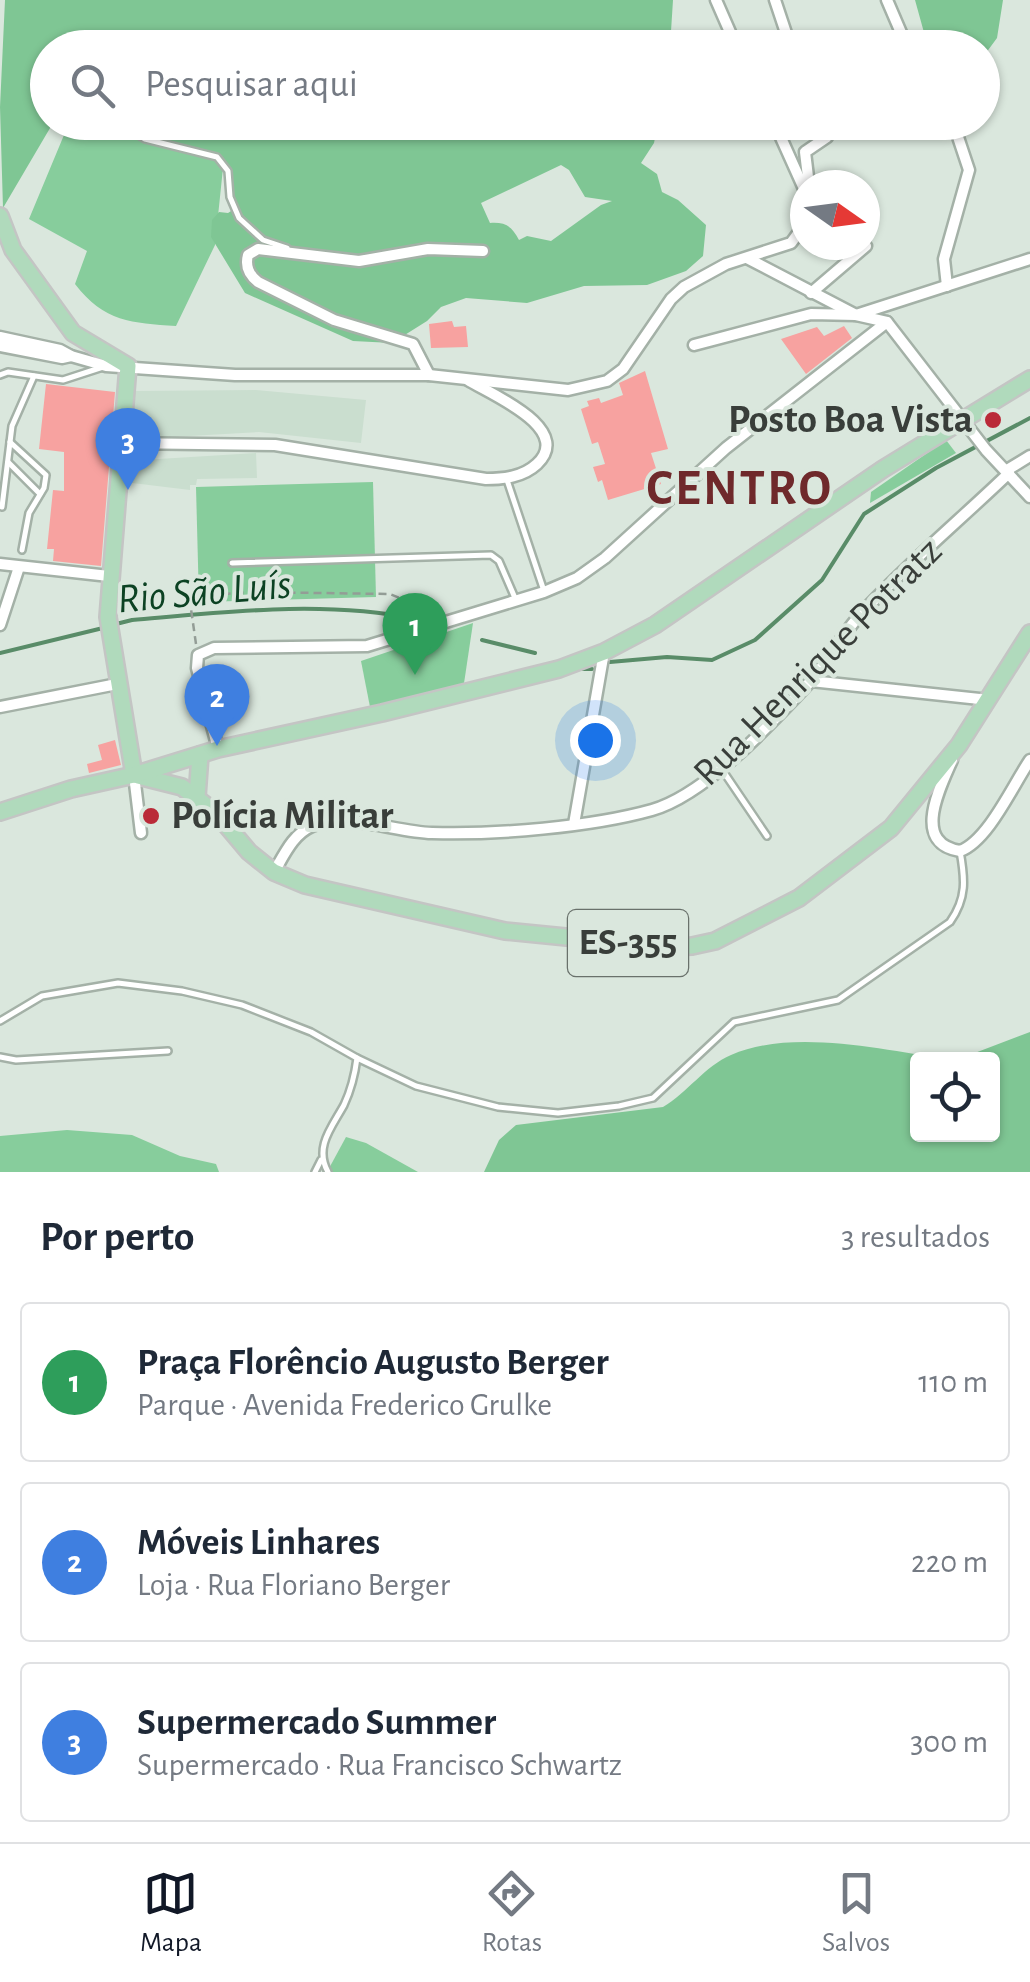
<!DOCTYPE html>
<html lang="pt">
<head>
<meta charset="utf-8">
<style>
	body { margin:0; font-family:"Alegreya Sans",sans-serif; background:#f6f6f7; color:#1f2937 }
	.controls { position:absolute; right:30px; bottom:30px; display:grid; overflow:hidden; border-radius:10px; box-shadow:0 2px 8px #0004 }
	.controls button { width:90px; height:90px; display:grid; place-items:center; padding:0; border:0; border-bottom:2px solid #e0e1e3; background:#fff; color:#1f2937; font:50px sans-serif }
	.compass { position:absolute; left:790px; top:170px; width:90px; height:90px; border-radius:50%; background:#fff; box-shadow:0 2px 8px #0004; rotate:104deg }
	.you { position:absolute; left:595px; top:740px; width:35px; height:35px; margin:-25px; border:8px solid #fff; border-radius:50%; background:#1a73e8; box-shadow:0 0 0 15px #1a73e833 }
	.badge { display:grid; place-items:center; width:65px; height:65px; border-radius:50%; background:#111827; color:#fff; font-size:32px; font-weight:700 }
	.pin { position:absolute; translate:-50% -82px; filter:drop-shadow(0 2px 5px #0008) }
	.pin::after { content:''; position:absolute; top:52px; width:35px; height:30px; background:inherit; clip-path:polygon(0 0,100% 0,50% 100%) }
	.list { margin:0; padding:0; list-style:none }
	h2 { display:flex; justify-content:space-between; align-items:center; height:130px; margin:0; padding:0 40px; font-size:42px }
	h2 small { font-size:32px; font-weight:400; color:#747a83 }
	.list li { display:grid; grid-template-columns:65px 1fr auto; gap:30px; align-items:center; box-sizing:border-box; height:160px; margin:0 20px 20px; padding:0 20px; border:2px solid #e0e1e3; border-radius:10px }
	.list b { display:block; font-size:38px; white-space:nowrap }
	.list p { margin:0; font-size:32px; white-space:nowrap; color:#747a83 }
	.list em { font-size:32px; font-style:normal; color:#747a83 }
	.icon { flex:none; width:55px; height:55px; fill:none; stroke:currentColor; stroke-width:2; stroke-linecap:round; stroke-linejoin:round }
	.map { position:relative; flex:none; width:1030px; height:1172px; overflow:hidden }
	.search { position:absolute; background:#fff; box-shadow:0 2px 8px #0004; left:30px; right:30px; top:30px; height:110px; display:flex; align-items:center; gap:25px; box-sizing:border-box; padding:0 35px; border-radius:55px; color:#747a83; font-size:38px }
	.sheet { height:670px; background:#fff }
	nav { display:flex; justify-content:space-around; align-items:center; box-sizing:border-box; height:140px; border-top:2px solid #e0e1e3; background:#fff; font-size:28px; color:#747a83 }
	nav a { display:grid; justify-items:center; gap:5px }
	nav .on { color:#111827 }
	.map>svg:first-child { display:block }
	.built { fill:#cadecf }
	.green { fill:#87cd9c }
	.forest { fill:#7fc694; fill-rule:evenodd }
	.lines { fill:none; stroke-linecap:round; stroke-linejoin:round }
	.stream { stroke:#598c68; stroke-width:4 }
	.building { fill:#f7a2a0 }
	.service-casing { stroke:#a4b1a7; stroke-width:10 }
	.minor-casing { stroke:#a4b1a7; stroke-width:15 }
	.primary-casing { stroke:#c4c5c4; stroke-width:20 }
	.path { stroke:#939d96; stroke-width:2.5; stroke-dasharray:8 5; stroke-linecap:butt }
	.service { stroke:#fff; stroke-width:5 }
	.minor { stroke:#fff; stroke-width:10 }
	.primary { stroke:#b0dabc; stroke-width:15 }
	.poi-dot { fill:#ba2a38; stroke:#dae7dd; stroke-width:4 }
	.labels { text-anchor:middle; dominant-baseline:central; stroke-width:8; stroke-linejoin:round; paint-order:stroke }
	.shield { fill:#dae7dd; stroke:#69716b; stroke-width:2.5 }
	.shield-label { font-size:38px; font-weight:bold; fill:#393e3a }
	.poi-label { font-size:40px; font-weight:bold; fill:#393e3a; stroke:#dae7dd; text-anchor:end }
	.street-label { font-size:40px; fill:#393e3a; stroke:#dae7dd }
	.water-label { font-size:42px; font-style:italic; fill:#0c4223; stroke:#dae7dd }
	.district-label { font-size:50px; font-weight:bold; letter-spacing:2.5px; fill:#6f292b; stroke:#dae7dd }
</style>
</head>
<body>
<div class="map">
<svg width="1030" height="1172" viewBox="0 0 1030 1172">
	<rect width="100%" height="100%" fill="#dae7dd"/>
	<g class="built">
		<polygon points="256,390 366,400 361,443 259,432 136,439 133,391"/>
		<polygon points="256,453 257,478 197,479 196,485 190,485 190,490 124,482 126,461"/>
	</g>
	<g class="green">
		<path d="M 69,123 L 154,123 L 226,139 L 215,245 L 176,326 C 132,323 104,322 75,284 L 87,251 L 29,219 Z"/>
		<polygon points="946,440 956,453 870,503 871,492"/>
		<polygon points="373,482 376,597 199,602 196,487"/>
		<polygon points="473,623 463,690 371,712 361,661"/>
		<polygon points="67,1130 132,1135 180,1156 216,1164 219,1172 0,1172 0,1136"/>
		<polygon points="346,1137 366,1143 418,1172 327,1172"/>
	</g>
	<g class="forest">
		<polygon points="5,0 673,0 670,47 48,48 48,122 53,123 3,208 0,107"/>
		<polygon points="915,0 1003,0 997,38 983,57 982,48 928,47"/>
		<path d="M 113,123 L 658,123 L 654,143 L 641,163 L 657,174 L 662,192 L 678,200 L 706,225 L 703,256 L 686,271 L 647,285 L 584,286 L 527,303 L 466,298 L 441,307 L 427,321 L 392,343 L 353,341 L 245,293 L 211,237 L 212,220 L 219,212 L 228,213 L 239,206 L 227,189 L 222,157 L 130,135 ZM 561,165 L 569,170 L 585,197 L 612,201 L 601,205 L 551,241 L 527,236 L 519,240 C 512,226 505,222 490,223 L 481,203 Z"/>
		<path d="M 1030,1032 L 1030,1172 L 484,1172 L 499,1140 L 516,1125 L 663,1107 C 687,1093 705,1066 731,1055 C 793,1028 882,1050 948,1059 L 918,1060 L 918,1134 L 992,1134 L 992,1060 L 959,1059 Z"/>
	</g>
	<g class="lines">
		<g class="stream">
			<path d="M 112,625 L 132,620 C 225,612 324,600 416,619"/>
			<polyline points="482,640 535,653"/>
			<polyline points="0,653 103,628"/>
			<polyline points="610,662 667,657 712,660 755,640 822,580 864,514 936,468 1030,418"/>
			<polyline points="580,669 592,669"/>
		</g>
	</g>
	<g class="building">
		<polygon points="452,321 454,327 466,326 468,347 431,348 429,324"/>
		<polygon points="844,326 852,338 806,374 781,339 817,327 824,336"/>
		<polygon points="645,371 668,449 651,453 661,484 608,500 602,480 598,482 593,467 605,464 598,442 592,444 581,409 589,406 587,401 599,398 601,403 623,395 619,383"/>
		<polygon points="46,384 115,392 101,566 53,561 54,549 47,549 53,490 64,491 64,452 39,449"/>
		<polygon points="115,740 121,765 89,773 87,764 102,760 98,745"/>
	</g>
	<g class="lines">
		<defs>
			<g id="service">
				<polyline points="117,122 145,139 217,157 228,171 230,197 239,218 263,240 287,248"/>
				<polyline points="0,375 8,372 63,380 103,367"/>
				<polyline points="10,442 46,475 44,488 29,513 22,550"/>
				<polyline points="8,462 40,494"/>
				<polyline points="507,480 544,591"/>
				<polyline points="2,507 12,426 34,376"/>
				<polyline points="232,563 491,555 499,561 515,598"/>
				<polyline points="723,771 767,836"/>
				<path d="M 0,1021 L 42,996 L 118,983 L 182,991 L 242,1005 L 311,1032 L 357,1058 C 355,1074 351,1090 344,1105 C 332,1127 314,1147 328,1172"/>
				<polyline points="0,1057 16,1060 168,1051"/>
				<path d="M 357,1058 L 416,1086 L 498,1107 L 558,1113 L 619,1106 L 653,1098 L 734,1022 L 838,1000 L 950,922 C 967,898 965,879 960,851"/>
				<polyline points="315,1172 321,1160"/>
			</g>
			<g id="minor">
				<polyline points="716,0 737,48"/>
				<polyline points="775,0 791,48"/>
				<polyline points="887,0 902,35 914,48"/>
				<polyline points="774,122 805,191"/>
				<polyline points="809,185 805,152 827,137 827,122"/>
				<polyline points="747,258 856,315 887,322 986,450 1030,497"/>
				<polyline points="947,286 944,259 969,170 953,122"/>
				<polyline points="811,293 866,246"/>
				<polyline points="0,337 60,350 71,356 106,366 235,375 429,375 568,390 607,381 623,369 671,299 684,287 726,264 791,243 805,224"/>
				<polyline points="694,345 811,314 856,315 1030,259"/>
				<polyline points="0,346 62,358 71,356"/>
				<path d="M 429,375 L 413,344 L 334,320 L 258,282 C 249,275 245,266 248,255 L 258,249 L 359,261 L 428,249 L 483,251"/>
				<path d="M 122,443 L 275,445 L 486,479 C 504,479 523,477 537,464 C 575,428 488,393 468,380"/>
				<polyline points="1007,470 1030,456"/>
				<polyline points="0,564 109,576"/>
				<polyline points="0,625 19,567"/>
				<polyline points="811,681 989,700"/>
				<polyline points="0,707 117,684"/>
				<polyline points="218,749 197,668 198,655 214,648 367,646 544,592 577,578 605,558 726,448 887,322"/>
				<path d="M 952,760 C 940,788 911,843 960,851 C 988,841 1013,785 1030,760"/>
				<polyline points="134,775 141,833"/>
				<polyline points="574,824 604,652"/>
				<path d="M 274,872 C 284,855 293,834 312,826 C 348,812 395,832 432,833 C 496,835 591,827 652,810 C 705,795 772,723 810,682 C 828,661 841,636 860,615 C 906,565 960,520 1009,473"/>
			</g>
			<g id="primary">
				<polyline points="0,216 13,250 73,333 128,366 108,617 134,775"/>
				<polyline points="138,776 182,787 217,814 249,852 274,872 305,885 505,931 667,947 692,946 715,941 799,898 891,828 959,745 1030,633"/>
				<polyline points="197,797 200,755"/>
				<polyline points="0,812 71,789 134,775 218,749 382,713 559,669 604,652 655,625 883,469 1030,379"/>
			</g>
		</defs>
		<use href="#service" class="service-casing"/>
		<use href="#minor" class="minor-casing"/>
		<use href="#primary" class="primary-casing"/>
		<polyline class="path" points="196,644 190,602 193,597 248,592 390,594 419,606 430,615"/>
		<use href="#service" class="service"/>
		<use href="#minor" class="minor"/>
		<use href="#primary" class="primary"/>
	</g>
	<g class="poi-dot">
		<circle cx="993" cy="420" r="10"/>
		<circle cx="151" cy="816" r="10"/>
	</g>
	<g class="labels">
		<rect class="shield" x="568" y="910" width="120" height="66" rx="8"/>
		<g class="shield-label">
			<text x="628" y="943">ES-355</text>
		</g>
		<g class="poi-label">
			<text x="973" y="420">Posto Boa Vista</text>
			<text x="171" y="816" text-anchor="start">Polícia Militar</text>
		</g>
		<g class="street-label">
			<text transform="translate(818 662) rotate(-45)">Rua Henrique Potratz</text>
		</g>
		<g class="water-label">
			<text transform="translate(204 592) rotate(-5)">Rio São Luís</text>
		</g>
		<g class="district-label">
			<text x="740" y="489">CENTRO</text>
		</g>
	</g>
</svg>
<div class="controls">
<button><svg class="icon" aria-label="locate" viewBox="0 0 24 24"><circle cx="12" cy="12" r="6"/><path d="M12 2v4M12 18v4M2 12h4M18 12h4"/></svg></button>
</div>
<svg class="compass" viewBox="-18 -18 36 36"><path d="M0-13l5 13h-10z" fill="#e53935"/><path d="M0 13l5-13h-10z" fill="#747a83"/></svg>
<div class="you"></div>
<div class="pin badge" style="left:415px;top:675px;background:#2e9e5b">1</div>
<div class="pin badge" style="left:217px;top:746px;background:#3f7fe0">2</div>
<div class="pin badge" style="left:128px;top:490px;background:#3f7fe0">3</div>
<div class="search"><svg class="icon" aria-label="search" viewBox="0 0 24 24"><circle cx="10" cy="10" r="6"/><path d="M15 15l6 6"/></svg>Pesquisar aqui</div>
</div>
<section class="sheet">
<h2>Por perto<small>3 resultados</small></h2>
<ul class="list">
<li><span class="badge" style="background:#2e9e5b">1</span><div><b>Praça Florêncio Augusto Berger</b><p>Parque · Avenida Frederico Grulke</p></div><em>110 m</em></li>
<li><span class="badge" style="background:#3f7fe0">2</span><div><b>Móveis Linhares</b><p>Loja · Rua Floriano Berger</p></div><em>220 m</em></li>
<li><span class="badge" style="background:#3f7fe0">3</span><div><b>Supermercado Summer</b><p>Supermercado · Rua Francisco Schwartz</p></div><em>300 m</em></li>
</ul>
</section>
<nav>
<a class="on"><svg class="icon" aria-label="map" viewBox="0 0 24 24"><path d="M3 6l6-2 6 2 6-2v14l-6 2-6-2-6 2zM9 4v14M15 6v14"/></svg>Mapa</a>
<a><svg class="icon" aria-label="directions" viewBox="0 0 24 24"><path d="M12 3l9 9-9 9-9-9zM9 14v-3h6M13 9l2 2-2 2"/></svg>Rotas</a>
<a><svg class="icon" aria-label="saved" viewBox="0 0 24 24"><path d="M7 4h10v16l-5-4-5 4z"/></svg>Salvos</a>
</nav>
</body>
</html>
